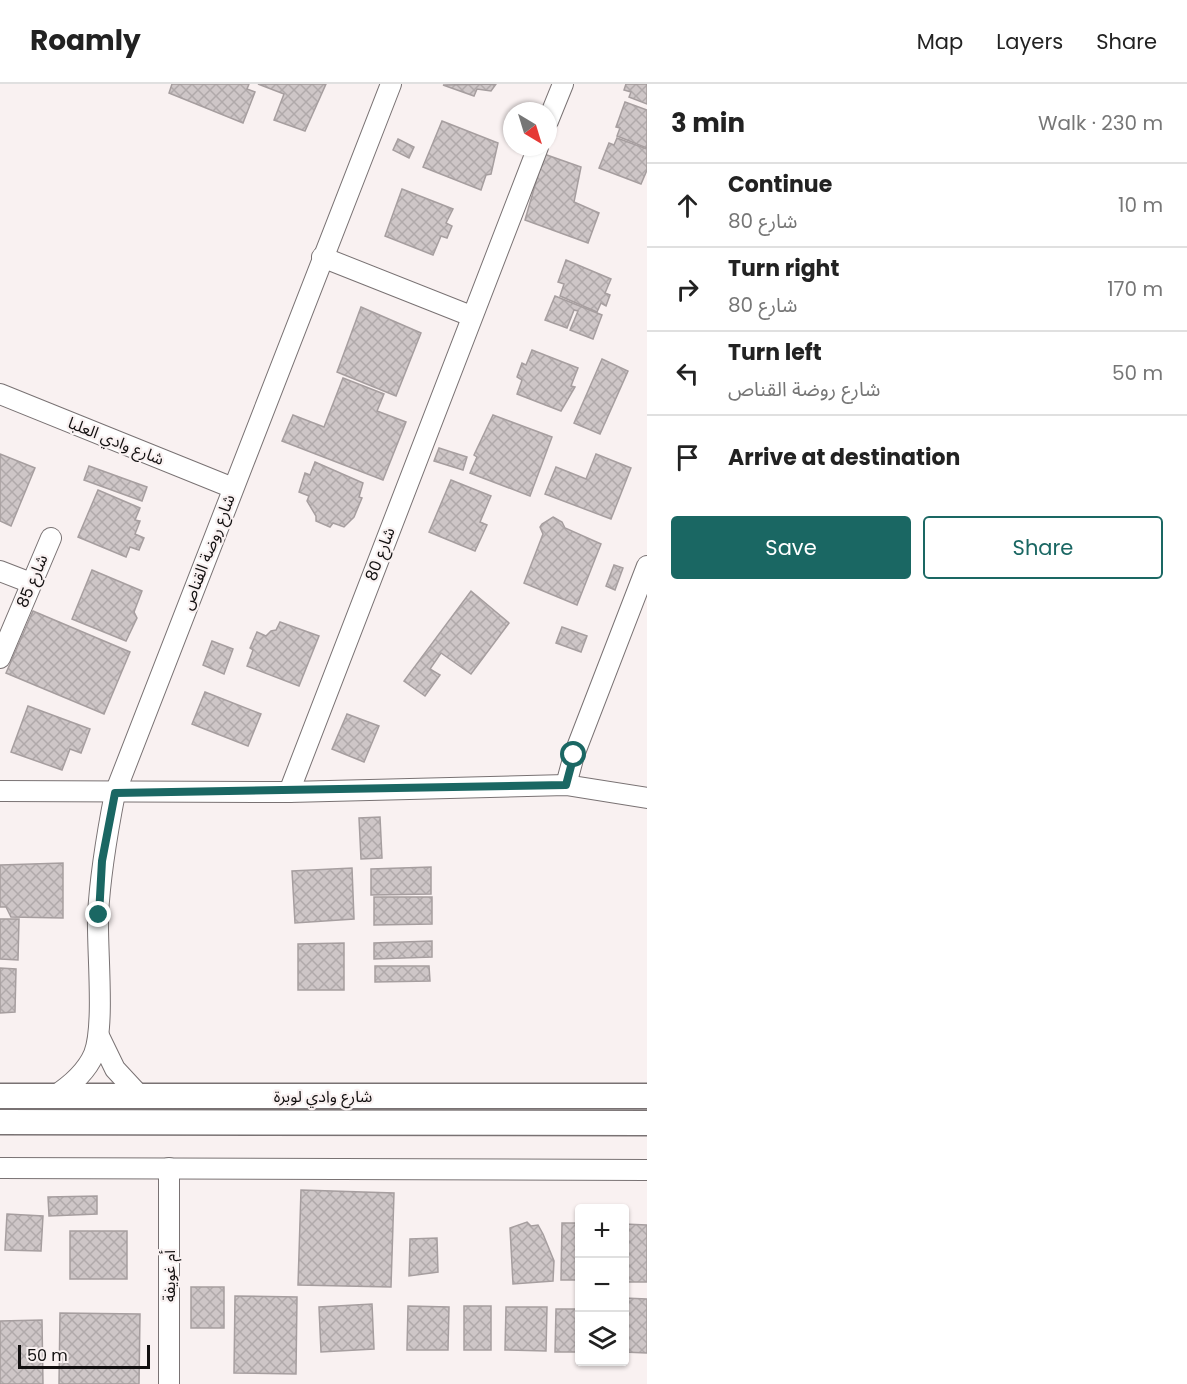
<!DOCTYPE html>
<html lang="en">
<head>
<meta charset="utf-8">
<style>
	body { margin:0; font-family:Poppins,"Noto Sans Arabic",sans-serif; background:#f6f6f6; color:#222 }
	.controls { position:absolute; right:18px; bottom:18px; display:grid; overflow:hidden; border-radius:6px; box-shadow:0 2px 4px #0004 }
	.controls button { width:54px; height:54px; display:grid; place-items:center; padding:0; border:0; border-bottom:2px solid #e0e0e0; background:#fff; color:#222; font:30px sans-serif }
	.compass { position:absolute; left:503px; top:18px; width:54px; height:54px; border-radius:50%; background:#fff; box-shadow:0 2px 4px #0004; rotate:142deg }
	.scale { position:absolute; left:18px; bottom:15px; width:132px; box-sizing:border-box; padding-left:6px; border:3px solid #121010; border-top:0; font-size:16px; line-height:21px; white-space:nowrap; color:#121010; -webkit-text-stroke:4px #f9f1f1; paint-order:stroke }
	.stop { position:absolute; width:18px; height:18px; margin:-14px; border:4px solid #1a6763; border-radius:50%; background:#fff }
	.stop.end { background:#1a6763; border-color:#fff; box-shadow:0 2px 6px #0008 }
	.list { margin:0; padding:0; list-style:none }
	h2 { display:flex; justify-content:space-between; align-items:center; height:78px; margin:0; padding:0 24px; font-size:26px }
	h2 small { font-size:20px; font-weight:400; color:#767676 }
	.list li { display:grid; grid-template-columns:39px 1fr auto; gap:18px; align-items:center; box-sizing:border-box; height:84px; padding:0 24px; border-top:2px solid #e0e0e0 }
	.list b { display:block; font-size:22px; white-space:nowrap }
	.list p { margin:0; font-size:20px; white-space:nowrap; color:#767676 }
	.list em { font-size:20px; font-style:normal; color:#767676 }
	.actions { display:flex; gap:12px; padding:18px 24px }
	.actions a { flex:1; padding:14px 0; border:2px solid #1a6763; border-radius:6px; text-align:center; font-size:21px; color:#1a6763 }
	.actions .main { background:#1a6763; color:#fff }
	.icon { flex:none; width:33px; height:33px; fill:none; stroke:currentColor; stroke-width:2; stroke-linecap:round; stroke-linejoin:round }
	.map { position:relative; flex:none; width:647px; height:1300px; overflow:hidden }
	header { display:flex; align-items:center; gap:36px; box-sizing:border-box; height:84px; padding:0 30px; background:#fff; border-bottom:2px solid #e0e0e0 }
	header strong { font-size:28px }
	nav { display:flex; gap:33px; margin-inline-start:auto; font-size:21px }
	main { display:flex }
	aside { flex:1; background:#fff }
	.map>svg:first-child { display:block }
	.building { fill:url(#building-cross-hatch); stroke:#a69e9f; stroke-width:1.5 }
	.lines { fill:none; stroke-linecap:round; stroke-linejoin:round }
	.minor-casing { stroke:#797273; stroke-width:22 }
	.tertiary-casing { stroke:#797273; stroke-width:27 }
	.minor { stroke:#fff; stroke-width:20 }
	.tertiary { stroke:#fff; stroke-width:24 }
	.route { stroke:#1a6763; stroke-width:8 }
	.labels { text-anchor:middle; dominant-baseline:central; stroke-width:4.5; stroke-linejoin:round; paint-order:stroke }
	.street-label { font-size:16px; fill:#121010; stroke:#f9f1f1 }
</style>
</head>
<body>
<header>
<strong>Roamly</strong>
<nav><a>Map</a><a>Layers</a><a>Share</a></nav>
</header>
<main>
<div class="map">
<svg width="647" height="1300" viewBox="0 0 647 1300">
	<defs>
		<pattern id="building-cross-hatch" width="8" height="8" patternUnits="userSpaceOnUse" patternTransform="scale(1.5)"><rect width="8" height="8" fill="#cec6c7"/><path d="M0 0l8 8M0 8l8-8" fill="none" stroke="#b0a9aa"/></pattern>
	</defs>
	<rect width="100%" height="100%" fill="#f9f1f1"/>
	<g class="building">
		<polygon points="172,0 249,0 247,5 255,8 243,39 169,9"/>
		<polygon points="258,0 326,0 305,47 274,36 284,10"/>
		<polygon points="496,0 491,7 477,5 474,12 443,1"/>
		<polygon points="626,0 647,0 647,20 629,13 631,8 624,6"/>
		<polygon points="625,18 647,26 647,64 617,52 620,44 616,43"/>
		<polygon points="442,37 498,59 491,90 486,91 481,106 423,83"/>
		<polygon points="617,54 647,65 647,86 641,100 599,84 609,59 614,61"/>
		<polygon points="398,55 414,63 409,74 393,66"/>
		<polygon points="544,70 581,83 574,118 599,129 588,159 525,136"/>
		<polygon points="402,105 453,125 446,139 452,142 447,154 441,152 433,171 385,152"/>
		<polygon points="566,176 611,195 605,209 610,211 606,222 601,219 597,228 560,212 564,200 558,198"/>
		<polygon points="555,212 602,231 593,255 570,246 578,227 574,226 567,244 545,236"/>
		<polygon points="361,223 421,249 396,312 337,288"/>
		<polygon points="532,266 578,284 571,302 575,303 561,327 517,310 522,296 517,293 522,279 526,281"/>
		<polygon points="602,275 628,287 600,350 574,339"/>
		<polygon points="343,294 384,310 377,327 406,338 383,396 282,357 293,331 324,343"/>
		<polygon points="493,331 552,353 530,412 470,389 477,373 474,371"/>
		<polygon points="439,364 467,373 463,386 434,377"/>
		<polygon points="0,370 35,384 11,442 0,437"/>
		<polygon points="596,370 631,384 611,435 545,410 556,383 586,395"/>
		<polygon points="315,378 363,399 359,413 362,414 354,433 344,443 333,439 330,443 316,437 316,432 307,417 309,412 299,408 305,389 310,391"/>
		<polygon points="89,382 147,403 142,417 84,396"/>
		<polygon points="451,396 491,412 480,438 487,441 475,467 429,448"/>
		<polygon points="98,406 140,424 135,436 140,437 135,450 144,454 139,466 130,463 126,473 78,453"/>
		<polygon points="553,433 562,438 565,444 601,460 577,521 524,499 543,450 540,443 542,440"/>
		<polygon points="614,481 623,484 615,506 606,502"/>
		<polygon points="92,486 142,507 134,528 137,534 126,557 72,535"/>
		<polygon points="471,507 509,539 471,590 441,569 430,585 440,591 425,612 404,597"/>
		<polygon points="33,527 130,568 104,630 6,589"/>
		<polygon points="280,538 319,552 299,602 247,582 253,566 250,564 257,548 266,552 271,547 276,546"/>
		<polygon points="562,543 587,552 581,568 556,559"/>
		<polygon points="212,557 233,565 224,590 203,581"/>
		<polygon points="205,608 261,630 248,662 192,640"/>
		<polygon points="28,622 90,645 81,669 70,665 62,686 11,668"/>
		<polygon points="347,630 379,642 364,678 332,665"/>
		<polygon points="380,733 382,774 361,775 359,734"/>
		<polygon points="63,779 63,834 11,833 6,823 0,823 0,781"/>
		<polygon points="431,783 431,810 371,811 371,785"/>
		<polygon points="352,784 354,835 295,839 292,787"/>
		<polygon points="374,813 432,813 432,840 374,841"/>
		<polygon points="0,835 19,835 18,876 0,875"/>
		<polygon points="432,857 432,873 374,875 374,859"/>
		<polygon points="344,859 344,906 298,906 298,860"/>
		<polygon points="375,882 429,882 430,897 375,898"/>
		<polygon points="0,884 16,885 15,928 0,929"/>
		<polygon points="301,1106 394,1109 391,1203 298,1201"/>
		<polygon points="97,1112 97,1130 49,1132 48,1113"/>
		<polygon points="7,1130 43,1132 41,1167 5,1166"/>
		<polygon points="527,1138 531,1142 538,1141 543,1150 554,1177 553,1197 513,1200 510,1144"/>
		<polygon points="562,1139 580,1139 580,1196 561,1196"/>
		<polygon points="624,1140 647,1141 647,1198 624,1198"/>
		<rect x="70" y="1147" width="57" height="48"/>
		<polygon points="437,1154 438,1188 409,1192 410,1155"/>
		<rect x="191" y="1203" width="33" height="41"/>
		<polygon points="235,1212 297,1213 296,1290 234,1289"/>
		<polygon points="624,1214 647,1215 647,1269 624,1268"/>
		<polygon points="372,1220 374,1265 321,1268 319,1223"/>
		<polygon points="408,1222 449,1223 448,1266 407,1266"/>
		<rect x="464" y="1222" width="27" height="44"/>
		<polygon points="506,1223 547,1223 546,1267 505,1266"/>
		<polygon points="556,1225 580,1225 580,1268 555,1268"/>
		<polygon points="60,1229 140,1230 139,1300 59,1300"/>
		<polygon points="42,1236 43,1300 0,1300 0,1237"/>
	</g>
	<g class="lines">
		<defs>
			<g id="minor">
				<polyline points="548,37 563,0"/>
				<polyline points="322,173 471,232"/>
				<polyline points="0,310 233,404"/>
				<polyline points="0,487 31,499"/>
				<polyline points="0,574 51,454"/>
				<polyline points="566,701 574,671 647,482"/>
				<polyline points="0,707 289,708 566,701 647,714"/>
				<polyline points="289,708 538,63"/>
				<polyline points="99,952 115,985 140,1012"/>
				<path d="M 53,1013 C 70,1002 86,989 94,970 C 105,942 97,867 98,832 C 100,790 107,750 115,709 L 391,0"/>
				<polyline points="0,1084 647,1086"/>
				<polyline points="169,1084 169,1300"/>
			</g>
			<g id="tertiary">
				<polyline points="0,1012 647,1012"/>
				<polyline points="0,1038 647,1039"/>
			</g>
		</defs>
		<use href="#minor" class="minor-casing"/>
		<use href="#tertiary" class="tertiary-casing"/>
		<use href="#minor" class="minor"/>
		<use href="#tertiary" class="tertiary"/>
	</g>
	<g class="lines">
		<polyline class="route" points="99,831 102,777 115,709 566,701 574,671"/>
	</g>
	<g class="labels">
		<g class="street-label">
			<text transform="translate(116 357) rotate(22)">شارع وادي العلبا</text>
			<text transform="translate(208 468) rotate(-69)">شارع روضة القناص</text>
			<text transform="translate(380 470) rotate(-69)">شارع 80</text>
			<text transform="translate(32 497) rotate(-67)">شارع 85</text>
			<text x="323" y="1012">شارع وادي لوبرة</text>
			<text transform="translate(169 1192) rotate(-90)">أم غويفة</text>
		</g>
	</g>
</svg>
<div class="controls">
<button>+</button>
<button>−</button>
<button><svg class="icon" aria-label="layers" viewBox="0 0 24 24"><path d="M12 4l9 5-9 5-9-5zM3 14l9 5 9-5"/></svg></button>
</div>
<svg class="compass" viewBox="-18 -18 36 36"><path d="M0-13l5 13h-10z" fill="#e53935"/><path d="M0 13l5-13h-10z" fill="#767676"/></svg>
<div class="scale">50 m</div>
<div class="stop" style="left:574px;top:671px"></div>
<div class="stop end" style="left:99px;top:831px"></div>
</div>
<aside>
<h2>3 min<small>Walk · 230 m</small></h2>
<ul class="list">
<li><svg class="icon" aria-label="ahead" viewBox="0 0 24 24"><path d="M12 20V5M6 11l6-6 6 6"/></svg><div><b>Continue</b><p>شارع 80</p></div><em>10 m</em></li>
<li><svg class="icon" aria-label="right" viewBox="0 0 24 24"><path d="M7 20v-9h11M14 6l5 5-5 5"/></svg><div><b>Turn right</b><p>شارع 80</p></div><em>170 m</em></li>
<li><svg class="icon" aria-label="left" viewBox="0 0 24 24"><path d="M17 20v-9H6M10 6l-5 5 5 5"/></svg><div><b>Turn left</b><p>شارع روضة القناص</p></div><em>50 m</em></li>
<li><svg class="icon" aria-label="arrive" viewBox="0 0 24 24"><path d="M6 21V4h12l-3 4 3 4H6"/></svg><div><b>Arrive at destination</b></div></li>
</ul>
<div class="actions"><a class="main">Save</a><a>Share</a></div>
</aside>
</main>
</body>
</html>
